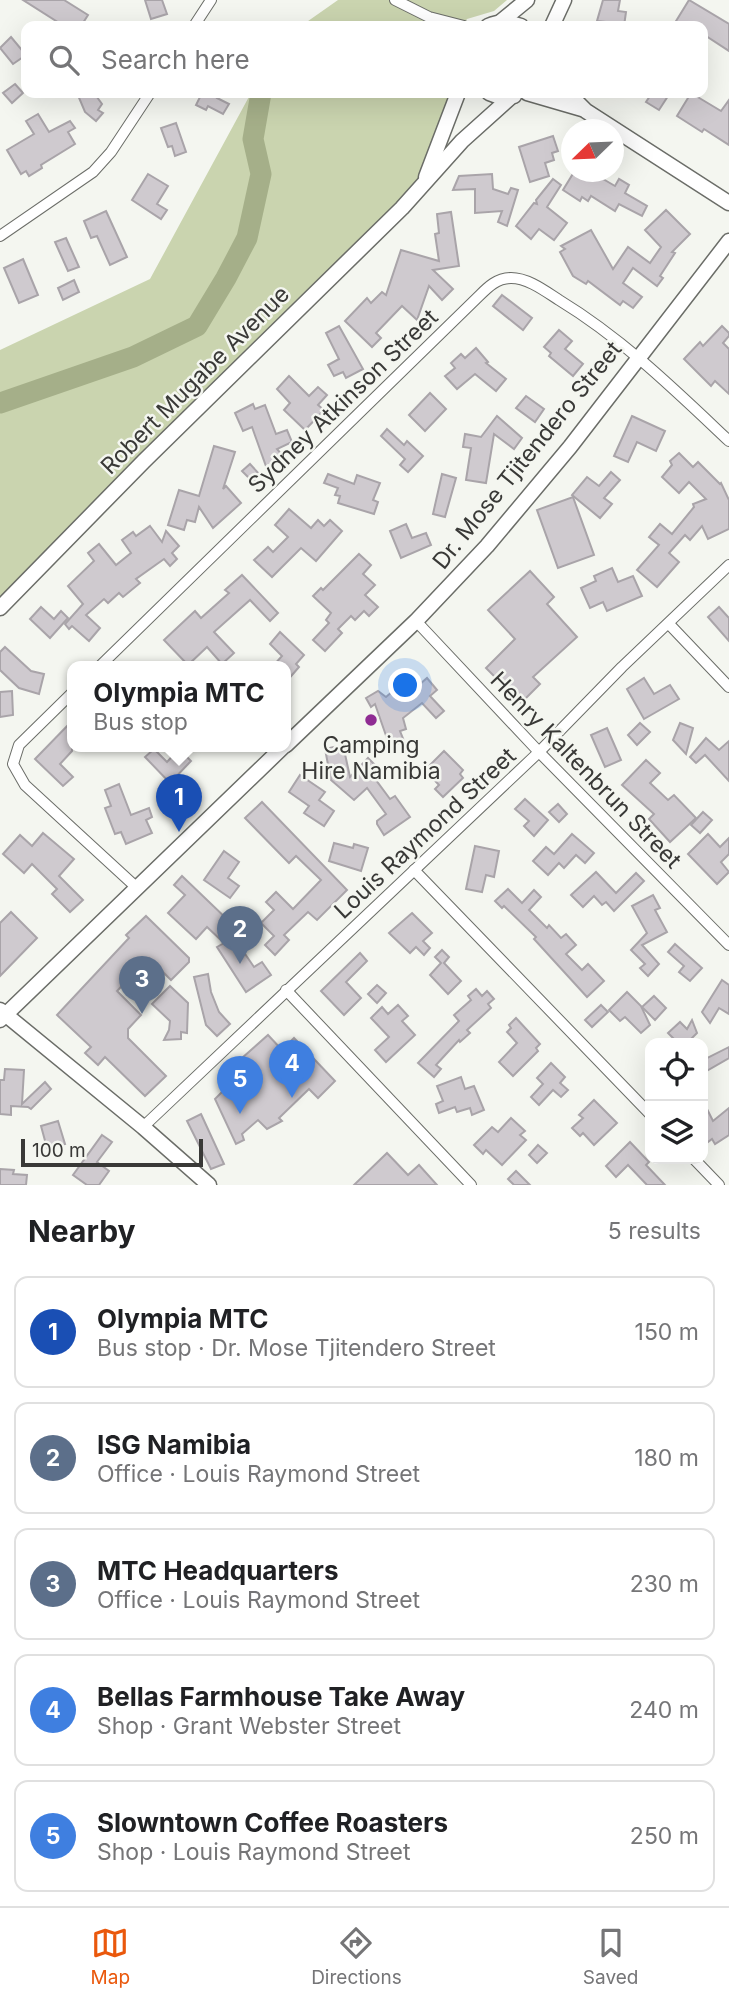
<!DOCTYPE html>
<html lang="en">
<head>
<meta charset="utf-8">
<style>
	body { margin:0; font-family:Inter,sans-serif; background:#f6f6f6; color:#202124 }
	.controls { position:absolute; right:21px; bottom:21px; display:grid; overflow:hidden; border-radius:14px; box-shadow:0 7px 28px #0002 }
	.controls button { width:63px; height:63px; display:grid; place-items:center; padding:0; border:0; border-bottom:2px solid #e0e0e0; background:#fff; color:#202124; font:35px sans-serif }
	.compass { position:absolute; left:561px; top:119px; width:63px; height:63px; border-radius:50%; background:#fff; box-shadow:0 7px 28px #0002; rotate:247deg }
	.scale { position:absolute; left:21px; bottom:18px; width:182px; box-sizing:border-box; padding-left:7px; border:4px solid #393937; border-top:0; font-size:19px; line-height:24px; white-space:nowrap; color:#393937; -webkit-text-stroke:5px #f4f6f0; paint-order:stroke }
	.you { position:absolute; left:406px; top:686px; width:24px; height:24px; margin:-18px; border:5px solid #fff; border-radius:50%; background:#1a73e8; box-shadow:0 0 0 10px #1a73e833 }
	.badge { display:grid; place-items:center; width:46px; height:46px; border-radius:50%; background:#ea580c; color:#fff; font-size:23px; font-weight:700 }
	.pin { position:absolute; translate:-50% -58px; filter:drop-shadow(0 2px 4px #0008) }
	.pin::after { content:''; position:absolute; top:37px; width:24px; height:21px; background:inherit; clip-path:polygon(0 0,100% 0,50% 100%) }
	.popup { position:absolute; left:67px; top:661px; width:224px; height:91px; box-sizing:border-box; display:grid; place-content:center; border-radius:14px; background:#fff; filter:drop-shadow(0 2px 5px #0005); font-size:23px; white-space:nowrap; color:#757577 }
	.popup b { font-size:26px; color:#202124 }
	.popup::after { content:''; position:absolute; left:50%; top:100%; margin-left:-14px; border:14px solid transparent; border-top-color:#fff }
	.list { margin:0; padding:0; list-style:none }
	h2 { display:flex; justify-content:space-between; align-items:center; height:91px; margin:0; padding:0 28px; font-size:30px }
	h2 small { font-size:23px; font-weight:400; color:#757577 }
	.list li { display:grid; grid-template-columns:46px 1fr auto; gap:21px; align-items:center; box-sizing:border-box; height:112px; margin:0 14px 14px; padding:0 14px; border:2px solid #e0e0e0; border-radius:14px }
	.list b { display:block; font-size:26px; white-space:nowrap }
	.list p { margin:0; font-size:23px; white-space:nowrap; color:#757577 }
	.list em { font-size:23px; font-style:normal; color:#757577 }
	.icon { flex:none; width:38px; height:38px; fill:none; stroke:currentColor; stroke-width:2; stroke-linecap:round; stroke-linejoin:round }
	.map { position:relative; flex:none; width:729px; height:1185px; overflow:hidden }
	.search { position:absolute; background:#fff; box-shadow:0 7px 28px #0002; left:21px; right:21px; top:21px; height:77px; display:flex; align-items:center; gap:18px; box-sizing:border-box; padding:0 24px; border-radius:14px; color:#757577; font-size:26px }
	.sheet { height:721px; background:#fff }
	nav { display:flex; justify-content:space-around; align-items:center; box-sizing:border-box; height:98px; border-top:2px solid #e0e0e0; background:#fff; font-size:19px; color:#757577 }
	nav a { display:grid; justify-items:center; gap:4px }
	nav .on { color:#ea580c }
	.map>svg:first-child { display:block }
	.green { fill:#cad4af }
	.lines { fill:none; stroke-linecap:round; stroke-linejoin:round }
	.river { stroke:#a5af89; stroke-width:21 }
	.building { fill:#cfcacf; stroke:#a9a4a9; stroke-width:2 }
	.street-casing { stroke:#6b6d68; stroke-width:12 }
	.secondary-casing { stroke:#6b6d68; stroke-width:17 }
	.street { stroke:#fff; stroke-width:10 }
	.secondary { stroke:#fff; stroke-width:14 }
	.poi-dot { fill:#8f2c93; stroke:#f4f6f0; stroke-width:2.5 }
	.labels { text-anchor:middle; dominant-baseline:central; stroke-width:5; stroke-linejoin:round; paint-order:stroke }
	.street-label { font-size:23px; fill:#393937; stroke:#f4f6f0 }
	.poi-label { font-size:23px; fill:#393937; stroke:#f4f6f0 }
</style>
</head>
<body>
<div class="map">
<svg width="729" height="1185" viewBox="0 0 729 1185">
	<rect width="100%" height="100%" fill="#f4f6f0"/>
	<g class="green">
		<polygon points="338,0 507,0 494,11 467,19 463,26 301,26"/>
		<polygon points="251,93 459,93 423,185 0,608 0,350 150,279"/>
	</g>
	<g class="lines">
		<polyline class="river" points="0,403 133,357 197,326 226,278 247,238 261,174 253,139 261,93"/>
	</g>
	<g class="building">
		<polygon points="23,0 64,0 88,15 81,26 64,26"/>
		<polygon points="145,0 162,0 167,14 151,19"/>
		<polygon points="603,0 620,0 618,11 626,12 624,26 605,26 605,22 597,21"/>
		<polygon points="689,0 729,24 729,51 703,34 703,26 673,26"/>
		<polygon points="11,37 26,55 13,64 0,48"/>
		<polygon points="15,84 23,93 12,103 3,93"/>
		<polygon points="77,93 94,93 102,104 98,110 103,113 96,121 85,112"/>
		<polygon points="202,93 220,93 217,98 229,104 223,114 208,106 206,110 196,105"/>
		<polygon points="652,93 670,93 659,110 646,102"/>
		<polygon points="691,93 721,111 729,100 729,145 704,129 702,132 677,116"/>
		<polygon points="38,114 49,132 70,121 75,128 68,132 75,144 41,165 42,168 29,176 26,171 21,174 7,150 34,134 26,121"/>
		<polygon points="176,123 186,152 175,156 172,146 168,147 161,128"/>
		<polygon points="553,136 558,151 552,153 554,160 545,163 549,176 530,182 519,147"/>
		<polygon points="574,172 591,172 615,186 619,179 629,185 625,193 647,206 642,216 619,204 615,211 591,196 588,201 582,197 580,201 563,190"/>
		<polygon points="148,174 168,186 157,204 167,210 161,219 132,200"/>
		<polygon points="492,174 493,189 508,194 511,188 518,190 507,226 498,222 502,211 475,213 475,189 453,190 459,176"/>
		<polygon points="553,179 561,185 547,207 567,223 554,240 539,229 531,239 516,226 534,203 537,204 536,200"/>
		<polygon points="666,210 690,234 672,252 675,253 660,276 663,278 657,286 633,268 623,283 642,297 633,308 623,301 620,305 588,281 586,284 573,276 560,252 565,249 561,246 591,230 613,269 628,247 650,263 661,247 645,230"/>
		<polygon points="106,211 127,257 110,265 97,236 91,238 84,221"/>
		<polygon points="451,212 459,266 433,270 453,289 442,300 429,286 417,320 402,306 376,333 381,338 372,347 345,321 367,298 371,303 382,292 386,295 401,250 439,261 435,234 439,233 437,214"/>
		<polygon points="66,238 79,267 68,271 55,242"/>
		<polygon points="23,259 38,295 19,303 4,268"/>
		<polygon points="74,280 79,292 63,300 58,288"/>
		<polygon points="502,295 532,318 523,330 493,306"/>
		<polygon points="339,326 363,369 346,378 343,372 334,376 328,365 339,359 326,333"/>
		<polygon points="722,326 729,333 729,336 723,343 729,349 729,394 715,381 711,386 684,359 700,342 703,346"/>
		<polygon points="559,330 572,341 565,349 583,364 573,376 549,356 551,353 544,347"/>
		<polygon points="476,348 488,362 486,363 506,379 496,391 475,374 457,389 445,376 455,368 451,363 461,354 465,358"/>
		<polygon points="289,376 309,396 318,387 327,395 318,405 324,410 305,430 284,410 290,403 277,389"/>
		<polygon points="430,393 446,409 425,431 409,415"/>
		<polygon points="526,396 544,409 535,422 516,408"/>
		<polygon points="253,404 255,409 265,405 276,434 287,430 292,442 277,449 283,456 267,469 252,427 243,431 235,413"/>
		<polygon points="497,416 522,438 514,449 494,434 486,483 466,480 471,448 463,447 465,434 481,437"/>
		<polygon points="632,416 665,431 656,451 637,442 628,462 614,456"/>
		<polygon points="387,429 404,445 407,441 423,456 408,472 400,465 405,459 381,436"/>
		<polygon points="214,446 235,452 223,489 226,486 241,503 213,528 199,507 195,522 187,520 184,530 168,525 179,490 199,496"/>
		<polygon points="679,453 693,467 698,462 720,484 721,483 729,500 729,529 708,539 702,526 690,540 685,535 669,553 679,562 657,587 637,570 659,545 649,537 660,524 672,534 694,507 693,504 706,499 689,482 679,493 662,477 672,465 670,461"/>
		<polygon points="250,464 260,475 253,482 242,471"/>
		<polygon points="611,472 620,480 604,498 612,504 600,518 572,495 587,477 599,486"/>
		<polygon points="328,474 354,484 357,475 380,483 373,500 378,502 374,514 338,503 340,496 335,495 338,488 324,483"/>
		<polygon points="442,474 456,478 445,517 433,514"/>
		<polygon points="573,497 594,555 558,568 537,510"/>
		<polygon points="289,509 311,528 318,520 324,526 330,520 342,531 316,561 301,548 272,577 254,560 268,547 273,552 288,537 275,525"/>
		<polygon points="406,524 412,538 426,533 431,545 401,558 390,531"/>
		<polygon points="150,526 162,542 166,531 179,546 172,553 177,559 170,566 164,559 136,579 140,583 123,597 119,593 108,603 104,599 86,615 100,628 89,641 72,626 69,629 65,624 83,604 68,586 94,561 88,553 99,544 116,565 131,553 122,540 133,532 136,536"/>
		<polygon points="359,554 371,565 363,574 375,585 365,595 378,607 369,616 364,611 355,620 351,616 338,629 342,633 325,651 313,640 329,623 326,620 331,613 313,596 321,588 323,590"/>
		<polygon points="612,568 618,582 633,576 642,596 607,611 603,602 590,608 581,588 596,581 594,576"/>
		<polygon points="530,571 554,597 547,604 577,637 533,677 540,684 521,703 486,668 515,639 488,610"/>
		<polygon points="242,575 278,613 270,621 250,600 214,632 234,653 222,664 207,647 188,665 164,640 195,611 201,618 229,593 225,590"/>
		<polygon points="41,607 54,619 61,611 68,618 50,638 30,619"/>
		<polygon points="719,607 729,618 729,641 708,617"/>
		<polygon points="280,632 304,655 296,664 299,667 286,682 286,666 273,666 282,656 270,644"/>
		<polygon points="5,647 31,671 44,674 39,694 19,688 0,670 0,652"/>
		<polygon points="412,675 420,684 427,678 437,690 430,696 444,711 436,718 422,703 403,718 406,729 400,731 404,741 390,747 375,704 371,707 366,698 378,691 386,697"/>
		<polygon points="644,678 654,694 670,685 679,699 644,719 627,689"/>
		<polygon points="12,691 13,715 0,717 0,692"/>
		<polygon points="72,721 72,751 60,764 73,777 63,786 35,759"/>
		<polygon points="640,723 650,732 637,745 628,735"/>
		<polygon points="680,723 693,728 686,754 673,740"/>
		<polygon points="607,728 621,760 605,767 591,735"/>
		<polygon points="706,738 719,750 729,741 729,781 705,755 696,763 690,757"/>
		<polygon points="343,745 350,777 368,758 383,773 376,780 390,799 395,796 410,817 384,835 377,824 377,821 386,814 367,788 354,800 331,780 325,749"/>
		<polygon points="154,749 167,762 179,749 191,761 170,783 145,757"/>
		<polygon points="444,751 463,770 460,774 463,778 443,797 435,789 439,785 425,770"/>
		<polygon points="646,760 660,773 650,783 668,800 674,795 696,818 670,842 649,819 654,814 622,785"/>
		<polygon points="300,775 325,792 319,800 334,811 324,826 304,813 309,806 289,792"/>
		<polygon points="119,784 131,815 149,808 152,817 146,820 152,833 126,844 121,832 115,834 105,808 111,806 105,790"/>
		<polygon points="525,799 548,820 534,836 524,826 529,821 515,809"/>
		<polygon points="262,802 347,890 317,920 308,912 284,935 289,940 275,955 265,945 274,936 261,923 274,910 266,902 276,892 293,909 321,880 296,856 289,863 245,818"/>
		<polygon points="558,804 567,814 559,822 549,812"/>
		<polygon points="703,812 712,820 700,833 691,825"/>
		<polygon points="43,833 74,859 59,876 83,900 70,912 52,894 57,889 32,864 24,873 3,854 20,835 32,846"/>
		<polygon points="572,834 594,853 585,863 576,855 564,868 559,863 548,875 533,861 546,847 554,854"/>
		<polygon points="708,834 720,847 729,838 729,854 721,862 729,872 717,884 688,854"/>
		<polygon points="334,843 353,848 354,844 368,848 361,871 329,861"/>
		<polygon points="475,846 499,851 494,877 486,875 482,892 466,889"/>
		<polygon points="224,851 239,862 228,878 239,886 230,898 204,880"/>
		<polygon points="596,872 616,893 636,873 644,881 614,911 606,902 602,905 594,896 583,907 571,895"/>
		<polygon points="182,876 230,922 226,926 254,967 262,962 271,975 246,992 217,947 224,943 207,927 196,939 168,913 185,895 174,885"/>
		<polygon points="508,889 522,903 534,890 541,897 529,910 547,928 549,925 561,938 566,934 576,945 566,954 582,970 588,964 604,981 587,997 534,939 536,937 504,906 502,908 495,901"/>
		<polygon points="653,895 660,908 655,910 667,932 642,945 659,964 648,976 640,968 645,964 631,950 647,933 632,906"/>
		<polygon points="11,912 37,938 0,976 0,923"/>
		<polygon points="412,913 432,933 423,941 430,948 424,955 416,947 410,953 389,933"/>
		<polygon points="146,916 189,958 189,962 171,980 149,958 117,991 141,1015 128,1029 128,1038 166,1076 145,1096 105,1057 98,1065 85,1053 91,1047 57,1015 129,938 126,935"/>
		<polygon points="675,944 702,968 690,981 679,972 684,966 668,952"/>
		<polygon points="442,950 449,957 444,963 461,981 448,994 430,975 441,963 435,957"/>
		<polygon points="360,953 367,961 346,982 361,998 344,1015 321,991"/>
		<polygon points="208,974 211,992 219,1012 230,1024 217,1036 206,1025 194,977"/>
		<polygon points="722,980 729,985 729,1014 719,1008 710,1023 702,1012"/>
		<polygon points="377,985 386,993 377,1003 368,994"/>
		<polygon points="170,986 188,1003 187,1033 181,1032 181,1039 164,1040 169,1030 170,1021 152,1004"/>
		<polygon points="476,989 482,996 487,991 494,999 488,1004 491,1008 467,1030 470,1033 460,1042 459,1040 436,1065 441,1069 434,1077 418,1063 459,1021 454,1015 471,1000 468,996"/>
		<polygon points="627,992 641,1006 650,1025 641,1033 625,1017 620,1021 609,1010"/>
		<polygon points="654,996 666,1008 655,1020 642,1007"/>
		<polygon points="398,1005 408,1016 402,1021 415,1035 386,1062 375,1050 389,1037 371,1018 382,1007 388,1014"/>
		<polygon points="601,1005 608,1012 592,1027 585,1020"/>
		<polygon points="516,1018 540,1044 536,1048 538,1051 513,1076 499,1062 517,1043 507,1032 511,1028 509,1025"/>
		<polygon points="692,1020 697,1033 687,1043 678,1043 668,1033 680,1022 687,1029"/>
		<polygon points="268,1035 282,1050 294,1038 335,1081 318,1098 309,1089 279,1118 282,1121 267,1129 258,1120 242,1134 244,1140 236,1144 215,1099 241,1073 234,1065"/>
		<polygon points="729,1047 729,1058 703,1073 703,1060"/>
		<polygon points="551,1063 565,1077 560,1083 568,1090 561,1097 553,1090 539,1105 531,1097 543,1084 537,1078"/>
		<polygon points="5,1069 24,1070 22,1104 45,1082 51,1089 31,1109 28,1107 11,1106 11,1115 0,1114 0,1080 4,1080"/>
		<polygon points="461,1077 465,1089 474,1086 484,1110 472,1115 470,1108 457,1112 455,1107 439,1113 436,1104 443,1101 437,1086"/>
		<polygon points="594,1100 617,1123 594,1145 583,1133 580,1136 572,1128 583,1118 579,1115"/>
		<polygon points="703,1101 713,1121 729,1108 729,1135 715,1144 712,1139 708,1142 703,1134"/>
		<polygon points="201,1114 224,1164 211,1169 187,1121"/>
		<polygon points="511,1118 525,1131 520,1135 526,1140 502,1165 486,1150 483,1154 474,1145 492,1127 498,1132"/>
		<polygon points="58,1121 65,1144 47,1148 41,1126"/>
		<polygon points="102,1135 112,1142 97,1162 109,1171 99,1185 87,1185 73,1175"/>
		<polygon points="630,1142 649,1162 646,1165 665,1185 647,1185 628,1165 616,1177 606,1166"/>
		<polygon points="538,1145 547,1153 537,1163 529,1155"/>
		<polygon points="387,1153 408,1175 419,1165 437,1185 354,1185"/>
		<polygon points="0,1169 14,1170 13,1174 27,1175 26,1185 0,1185"/>
		<polygon points="516,1171 530,1185 514,1185 508,1179"/>
	</g>
	<g class="lines">
		<defs>
			<g id="street">
				<polyline points="395,0 429,17 464,26"/>
				<polyline points="194,26 211,0"/>
				<polyline points="0,236 93,172 111,152 150,93"/>
				<polyline points="416,621 539,752 729,945"/>
				<polyline points="669,624 729,687"/>
				<path d="M 100,666 L 479,296 C 488,287 497,278 511,278 C 528,278 545,291 559,300 C 623,339 675,390 729,441"/>
				<polyline points="72,693 19,745 13,764 25,785 136,887"/>
				<polyline points="414,870 650,1114"/>
				<polyline points="286,990 471,1185"/>
				<polyline points="143,1127 539,752 622,667 729,565"/>
				<polyline points="694,1159 719,1185"/>
			</g>
			<g id="secondary">
				<polyline points="499,23 527,0"/>
				<path d="M 488,26 C 500,21 509,22 521,26"/>
				<polyline points="552,26 564,0"/>
				<polyline points="489,93 497,96 514,96"/>
				<polyline points="527,93 582,109"/>
				<polyline points="568,93 586,111 729,203"/>
				<polyline points="426,177 458,93"/>
				<polyline points="0,608 144,461 402,208 462,141 511,97"/>
				<polyline points="286,745 416,621 487,546 570,447 729,241"/>
				<polyline points="0,1010 143,1127 209,1185"/>
				<polyline points="0,1020 284,746"/>
			</g>
		</defs>
		<use href="#street" class="street-casing"/>
		<use href="#secondary" class="secondary-casing"/>
		<use href="#street" class="street"/>
		<use href="#secondary" class="secondary"/>
	</g>
	<circle class="poi-dot" cx="371" cy="720" r="7"/>
	<g class="labels">
		<g class="street-label">
			<text transform="translate(195 380) rotate(-45)">Robert Mugabe Avenue</text>
			<text transform="translate(343 401) rotate(-44)">Sydney Atkinson Street</text>
			<text transform="translate(527 455) rotate(-51)">Dr. Mose Tjitendero Street</text>
			<text transform="translate(586 770) rotate(46)">Henry Kaltenbrun Street</text>
			<text transform="translate(425 833) rotate(-43)">Louis Raymond Street</text>
		</g>
		<g class="poi-label">
			<text x="371" y="745">Camping<tspan x="371" dy="26">Hire Namibia</tspan></text>
		</g>
	</g>
</svg>
<div class="controls">
<button><svg class="icon" aria-label="locate" viewBox="0 0 24 24"><circle cx="12" cy="12" r="6"/><path d="M12 2v4M12 18v4M2 12h4M18 12h4"/></svg></button>
<button><svg class="icon" aria-label="layers" viewBox="0 0 24 24"><path d="M12 4l9 5-9 5-9-5zM3 14l9 5 9-5"/></svg></button>
</div>
<svg class="compass" viewBox="-18 -18 36 36"><path d="M0-13l5 13h-10z" fill="#e53935"/><path d="M0 13l5-13h-10z" fill="#757577"/></svg>
<div class="scale">100 m</div>
<div class="you"></div>
<div class="pin badge" style="left:179px;top:832px;background:#1a4fb4">1</div>
<div class="popup"><b>Olympia MTC</b>Bus stop</div>
<div class="pin badge" style="left:240px;top:964px;background:#5c6f8a">2</div>
<div class="pin badge" style="left:142px;top:1014px;background:#5c6f8a">3</div>
<div class="pin badge" style="left:292px;top:1098px;background:#3f7fe0">4</div>
<div class="pin badge" style="left:240px;top:1114px;background:#3f7fe0">5</div>
<div class="search"><svg class="icon" aria-label="search" viewBox="0 0 24 24"><circle cx="10" cy="10" r="6"/><path d="M15 15l6 6"/></svg>Search here</div>
</div>
<section class="sheet">
<h2>Nearby<small>5 results</small></h2>
<ul class="list">
<li><span class="badge" style="background:#1a4fb4">1</span><div><b>Olympia MTC</b><p>Bus stop · Dr. Mose Tjitendero Street</p></div><em>150 m</em></li>
<li><span class="badge" style="background:#5c6f8a">2</span><div><b>ISG Namibia</b><p>Office · Louis Raymond Street</p></div><em>180 m</em></li>
<li><span class="badge" style="background:#5c6f8a">3</span><div><b>MTC Headquarters</b><p>Office · Louis Raymond Street</p></div><em>230 m</em></li>
<li><span class="badge" style="background:#3f7fe0">4</span><div><b>Bellas Farmhouse Take Away</b><p>Shop · Grant Webster Street</p></div><em>240 m</em></li>
<li><span class="badge" style="background:#3f7fe0">5</span><div><b>Slowntown Coffee Roasters</b><p>Shop · Louis Raymond Street</p></div><em>250 m</em></li>
</ul>
</section>
<nav>
<a class="on"><svg class="icon" aria-label="map" viewBox="0 0 24 24"><path d="M3 6l6-2 6 2 6-2v14l-6 2-6-2-6 2zM9 4v14M15 6v14"/></svg>Map</a>
<a><svg class="icon" aria-label="directions" viewBox="0 0 24 24"><path d="M12 3l9 9-9 9-9-9zM9 14v-3h6M13 9l2 2-2 2"/></svg>Directions</a>
<a><svg class="icon" aria-label="saved" viewBox="0 0 24 24"><path d="M7 4h10v16l-5-4-5 4z"/></svg>Saved</a>
</nav>
</body>
</html>
